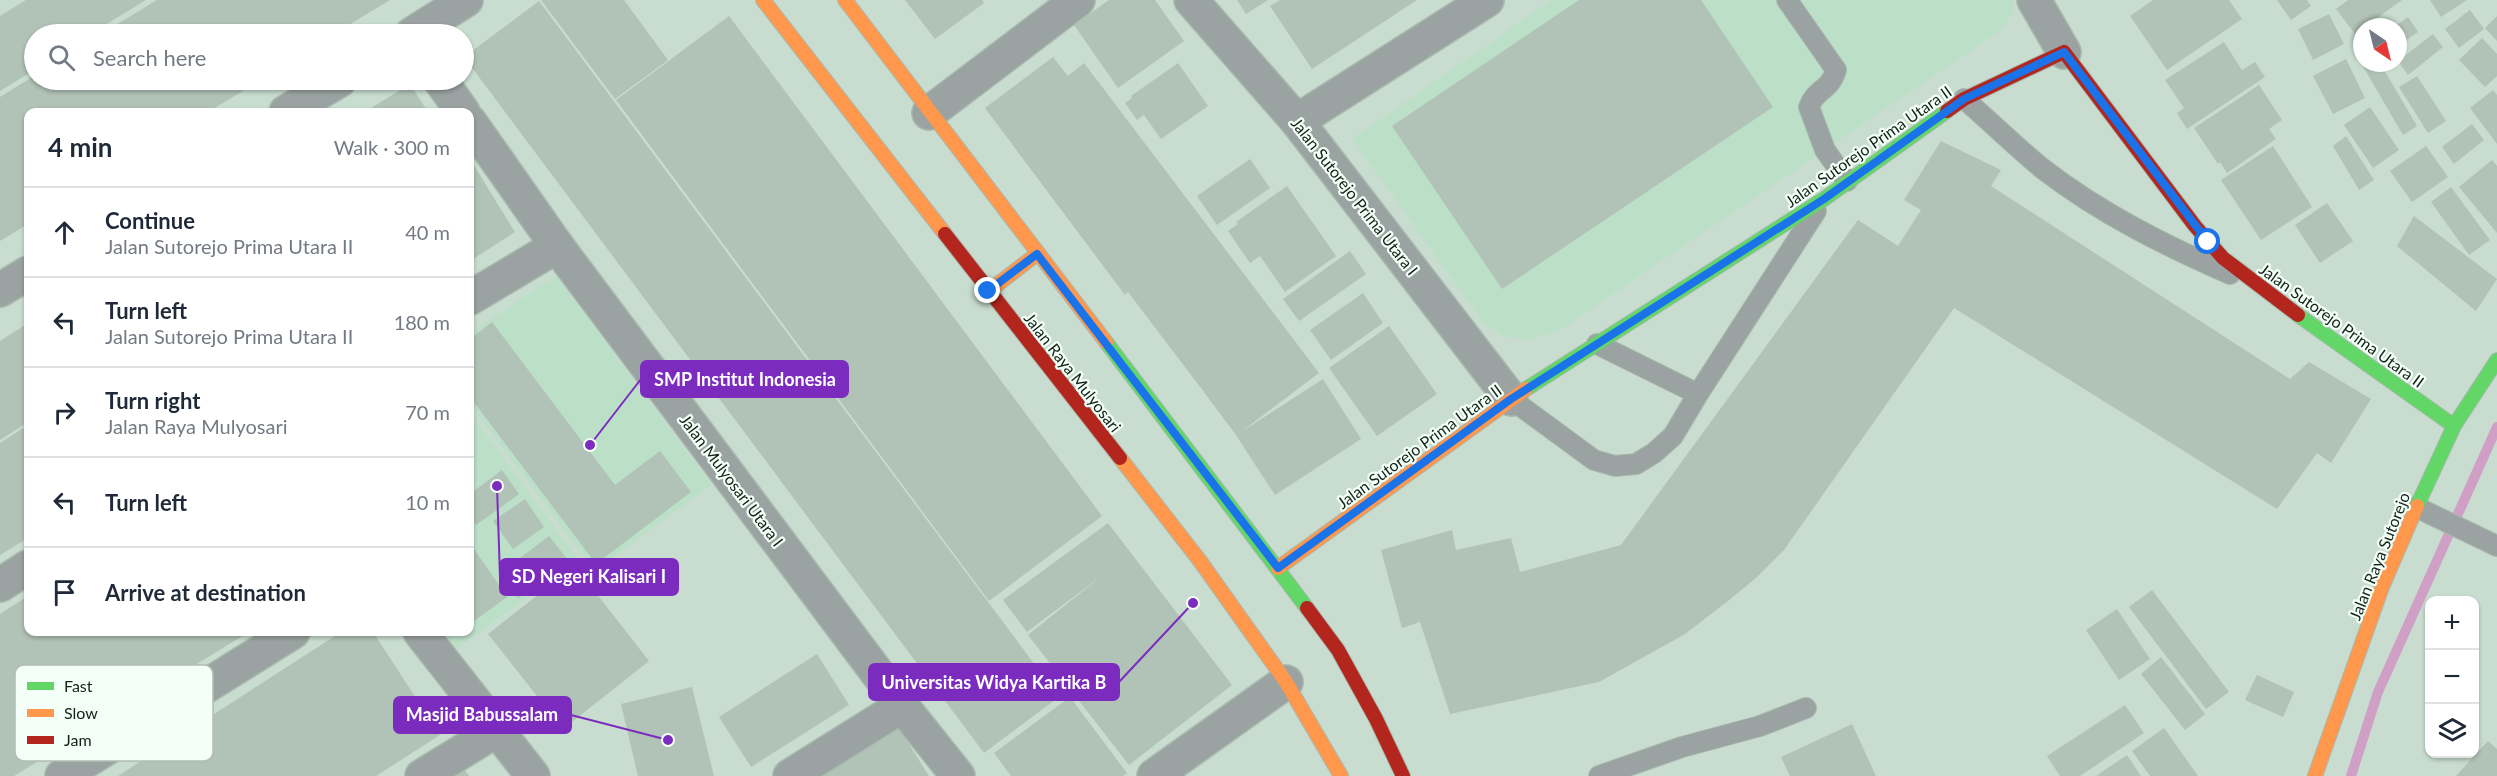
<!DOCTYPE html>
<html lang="en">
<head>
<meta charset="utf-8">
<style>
	body { margin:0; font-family:Lato,sans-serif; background:#f6f6f7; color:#1f2937 }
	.controls { position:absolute; right:18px; bottom:18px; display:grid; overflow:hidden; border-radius:12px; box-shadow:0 2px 4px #0004 }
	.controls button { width:54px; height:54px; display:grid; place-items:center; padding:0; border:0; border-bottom:2px solid #e0e1e3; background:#fff; color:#1f2937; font:30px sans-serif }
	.compass { position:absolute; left:2353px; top:18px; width:54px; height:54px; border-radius:50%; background:#fff; box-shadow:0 2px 4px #0004; rotate:145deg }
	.stop { position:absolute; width:18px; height:18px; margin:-14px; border:4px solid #1a73e8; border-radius:50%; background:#fff }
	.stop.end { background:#1a73e8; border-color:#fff; box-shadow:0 2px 6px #0008 }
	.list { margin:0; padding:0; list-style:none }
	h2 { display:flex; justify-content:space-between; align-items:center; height:78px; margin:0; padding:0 24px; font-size:26px }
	h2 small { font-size:20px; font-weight:400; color:#747a83 }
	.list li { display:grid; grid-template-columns:39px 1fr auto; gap:18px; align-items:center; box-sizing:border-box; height:90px; padding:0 24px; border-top:2px solid #e0e1e3 }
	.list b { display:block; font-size:22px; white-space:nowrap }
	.list p { margin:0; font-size:20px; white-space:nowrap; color:#747a83 }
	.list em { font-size:20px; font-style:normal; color:#747a83 }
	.icon { flex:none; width:33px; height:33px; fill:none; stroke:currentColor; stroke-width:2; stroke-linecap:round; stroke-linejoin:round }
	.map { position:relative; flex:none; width:2497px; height:776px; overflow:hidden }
	.search { position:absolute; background:#fff; box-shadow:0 2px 4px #0004; left:24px; top:24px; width:450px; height:66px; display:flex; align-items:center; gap:15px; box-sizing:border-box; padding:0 21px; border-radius:33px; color:#747a83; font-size:22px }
	.panel { position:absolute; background:#fff; box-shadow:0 2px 4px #0004; left:24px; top:108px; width:450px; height:528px; border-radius:12px }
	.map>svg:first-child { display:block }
	.built { fill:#bcdfc8 }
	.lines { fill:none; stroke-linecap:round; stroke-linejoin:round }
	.stream { stroke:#d09fc5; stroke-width:10 }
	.building { fill:#b1c2b7 }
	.lane-casing { stroke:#a9baaf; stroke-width:22 }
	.street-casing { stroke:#a9baaf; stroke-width:36 }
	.fast-casing { stroke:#a9baaf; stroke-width:16 }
	.slow-casing { stroke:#a9baaf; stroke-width:16 }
	.jam-casing { stroke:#a9baaf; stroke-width:16 }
	.lane { stroke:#9ba2a2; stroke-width:20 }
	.street { stroke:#9ba2a2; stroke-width:33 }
	.fast { stroke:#63d668; stroke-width:14 }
	.slow { stroke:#ff974d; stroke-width:14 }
	.jam { stroke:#b3261e; stroke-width:14 }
	.route { stroke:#1a73e8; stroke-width:8 }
	.labels { text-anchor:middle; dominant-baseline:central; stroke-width:4.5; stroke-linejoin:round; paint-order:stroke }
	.street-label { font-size:16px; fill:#132219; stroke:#f3fff7 }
	.key { fill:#f3fff7; stroke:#b0bdb4; stroke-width:1.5 }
	.key-label { font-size:16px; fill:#132219 }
	.leader { fill:none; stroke:#7b2cbf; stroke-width:2 }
	.callout-dot { fill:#7b2cbf; stroke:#f3fff7; stroke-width:2 }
	.callout { fill:#7b2cbf; stroke:#7b2cbf; stroke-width:2 }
	.callout-label { font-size:18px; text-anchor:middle; font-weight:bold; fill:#fff }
</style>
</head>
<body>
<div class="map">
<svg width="2497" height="776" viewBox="0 0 2497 776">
	<rect width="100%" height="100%" fill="#c8ddcf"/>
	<g class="built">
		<polygon points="1552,0 2014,0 2014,10 2001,30 1557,332 1526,340 1502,336 1483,322 1352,139"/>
		<polygon points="556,276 711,485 595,571 470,404 470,333"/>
		<polygon points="470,413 578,559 454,651 440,632 470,632"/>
	</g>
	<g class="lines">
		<polyline class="stream" points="2351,776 2378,692 2497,427"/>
	</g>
	<g class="building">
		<polygon points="26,0 146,0 90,34 34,34 34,70 0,91 0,16"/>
		<polygon points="157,0 390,0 334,34 101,34"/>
		<polygon points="541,0 624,0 668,60 615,99"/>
		<polygon points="905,0 982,0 984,3 935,39"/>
		<polygon points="1109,0 1155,0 1184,41 1118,88 1074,25"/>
		<polygon points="1237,0 1268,0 1246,14"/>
		<polygon points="1280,0 1417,0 1312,69 1270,6"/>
		<polygon points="1579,0 1701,0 1773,107 1502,289 1392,126"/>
		<polygon points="2153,0 2229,0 2242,19 2167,70 2130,16"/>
		<polygon points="2277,0 2307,0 2311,6 2291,20"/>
		<polygon points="2348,0 2402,0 2355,34 2336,9"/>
		<polygon points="2430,0 2467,0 2441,17"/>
		<polygon points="539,1 1059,697 984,753 464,57"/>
		<polygon points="2470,10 2484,29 2459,48 2445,29"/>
		<polygon points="2329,14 2344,44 2313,60 2298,29"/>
		<polygon points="729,16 1102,516 989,601 616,100"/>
		<polygon points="2497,16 2497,41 2485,28"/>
		<polygon points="2408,17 2418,32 2398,46 2398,27 2394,27"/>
		<polygon points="2433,34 2443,47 2408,75 2398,61"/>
		<polygon points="2482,38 2497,54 2497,76 2485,87 2459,60"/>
		<polygon points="2224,42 2242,70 2255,62 2265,77 2187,129 2177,113 2184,108 2165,80"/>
		<polygon points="2362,47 2362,63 2380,63 2417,126 2403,135 2354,51"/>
		<polygon points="1053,57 1068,76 1084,63 1319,373 1241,432 1323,379 1361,439 1275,495 1236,435 1204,392 1128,292 1125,295 985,108"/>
		<polygon points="2346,59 2365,98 2333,114 2313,76"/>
		<polygon points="1178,63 1208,106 1161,139 1144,115 1137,120 1125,103 1132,98 1131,96"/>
		<polygon points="34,76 34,80 261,80 208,112 28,112 28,224 0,241 0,97"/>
		<polygon points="2417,76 2446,121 2428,133 2399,87"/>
		<polygon points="410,84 428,112 365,112 368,110"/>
		<polygon points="2259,85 2282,120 2269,129 2276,139 2227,173 2220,162 2218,164 2194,128"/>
		<polygon points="2493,90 2497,95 2497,144 2470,108"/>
		<polygon points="2370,107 2399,150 2373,168 2344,125"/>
		<polygon points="2472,124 2484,140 2454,164 2442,147"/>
		<polygon points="2346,136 2374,180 2359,190 2333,146"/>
		<polygon points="1941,141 2001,170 1991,186 2290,379 2309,362 2371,399 2331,463 2317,453 2277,509 1954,308 1784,550 1757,577 1728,601 1685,634 1599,682 1450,714 1420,622 1402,628 1381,550 1452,530 1456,550 1511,538 1520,572 1621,545 1858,220 1898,246 1921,210 1904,200"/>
		<polygon points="2273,146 2312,207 2261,240 2221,180"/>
		<polygon points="2426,146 2448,177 2412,202 2390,171"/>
		<polygon points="470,159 515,232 470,261"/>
		<polygon points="1250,159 1270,188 1217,225 1197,196"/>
		<polygon points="2492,160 2497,166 2497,233 2459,187"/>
		<polygon points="1287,186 1336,256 1285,292 1260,256 1250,263 1228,231 1238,224 1236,222"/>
		<polygon points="2451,187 2490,240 2469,255 2431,202"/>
		<polygon points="2327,203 2353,241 2320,263 2295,225"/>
		<polygon points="2414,216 2497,279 2476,311 2397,246"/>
		<polygon points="1350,251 1366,274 1299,321 1283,299"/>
		<polygon points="1363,293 1383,323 1331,360 1310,330"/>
		<polygon points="492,322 615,485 660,451 691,492 596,564 470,397 470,339"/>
		<polygon points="28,323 28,422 0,440 0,341"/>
		<polygon points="1389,326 1437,394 1377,436 1329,368"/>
		<polygon points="28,425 28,538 0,555 0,443"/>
		<polygon points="502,470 519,494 476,525 470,516 470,494"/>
		<polygon points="525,499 544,527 513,549 493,521"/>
		<polygon points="1108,523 1232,685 1129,765 1028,635 1104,574 1027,632 1003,600"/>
		<polygon points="549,536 568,560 518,598 499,574"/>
		<polygon points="470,543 507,597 470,624"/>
		<polygon points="575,566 649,661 563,729 488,634"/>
		<polygon points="2152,590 2229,692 2206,709 2129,607"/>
		<polygon points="28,596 28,632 249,632 14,776 0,776 0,614"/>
		<polygon points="2117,609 2150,659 2119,680 2086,630"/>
		<polygon points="341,632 373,632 440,735 376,776 118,776"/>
		<polygon points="446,632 458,632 450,637"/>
		<polygon points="817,654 849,705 751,767 719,717"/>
		<polygon points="2161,657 2205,714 2185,730 2141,674"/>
		<polygon points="2257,675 2294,692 2283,717 2245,700"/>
		<polygon points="692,687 714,776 638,776 621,704"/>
		<polygon points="1070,697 1127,773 1123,776 1011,776 994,753"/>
		<polygon points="2125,705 2144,733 2080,776 2060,776 2047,756"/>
		<polygon points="1852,724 1876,776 1790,776 1781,757"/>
		<polygon points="899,728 929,776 821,776"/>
		<polygon points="2164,728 2198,776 2150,776 2132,751"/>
		<polygon points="2488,741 2497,749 2497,776 2456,776"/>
		<polygon points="2127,755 2141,776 2096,776"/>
		<polygon points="463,767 469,776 448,776"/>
	</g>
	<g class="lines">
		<defs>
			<g id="lane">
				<path d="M 1787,0 L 1836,70 C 1830,91 1815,89 1809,107 L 1825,150 L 1847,181"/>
				<path d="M 1964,99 C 1991,122 2016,147 2043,169 C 2100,213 2164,245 2230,274"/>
				<polyline points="1597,344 1698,394 1816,211"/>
				<polyline points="1511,399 1594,460 1615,466 1636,464 1654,453 1673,436 1698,394"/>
				<polyline points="2416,507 2497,546"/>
				<polyline points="1599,776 1682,747 1760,726 1806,708"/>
			</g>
			<g id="street">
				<polyline points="1191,0 1297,121 1511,399"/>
				<polyline points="2034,0 2064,52"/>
				<polyline points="412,34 466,0"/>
				<polyline points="440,80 463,112"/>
				<polyline points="286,112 340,80"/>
				<polyline points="929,113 1078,0"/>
				<polyline points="1297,121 1487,0"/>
				<polyline points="470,122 557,246 902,706 958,776"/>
				<polyline points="0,290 28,273"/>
				<polyline points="470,298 557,246"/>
				<polyline points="0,585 28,567"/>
				<polyline points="420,632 533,776"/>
				<polyline points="62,776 293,632"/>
				<polyline points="422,776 497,730"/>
				<polyline points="790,776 902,706"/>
				<polyline points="1154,776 1286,682"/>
			</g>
			<g id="fast">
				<polyline points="2298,315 2454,426"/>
				<polyline points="1106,342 1307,608"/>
				<polyline points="1526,389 1824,199 1947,111"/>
				<polyline points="2417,506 2454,426 2497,360"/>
			</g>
			<g id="slow">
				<polyline points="763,0 945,234"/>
				<polyline points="845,0 1106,342"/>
				<polyline points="989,291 1037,254"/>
				<polyline points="1120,458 1200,561 1286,682 1341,776"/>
				<polyline points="1278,568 1526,389"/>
				<polyline points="2315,776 2382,587 2417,506"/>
			</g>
			<g id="jam">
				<polyline points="1947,111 1964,99 2064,52 2195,226 2223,258 2298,315"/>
				<polyline points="945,234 1120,458"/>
				<polyline points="1307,608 1338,650 1376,719 1403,776"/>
			</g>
		</defs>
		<use href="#lane" class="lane-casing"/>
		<use href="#street" class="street-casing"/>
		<use href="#fast" class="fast-casing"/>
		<use href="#slow" class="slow-casing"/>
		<use href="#jam" class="jam-casing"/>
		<use href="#lane" class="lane"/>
		<use href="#street" class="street"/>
		<use href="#fast" class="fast"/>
		<use href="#slow" class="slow"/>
		<use href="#jam" class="jam"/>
	</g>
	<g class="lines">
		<polyline class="route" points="988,291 1037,254 1278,568 1511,399 1824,199 1964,99 2064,52 2208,242"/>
	</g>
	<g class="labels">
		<g class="street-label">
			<text transform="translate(1868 146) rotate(-35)">Jalan Sutorejo Prima Utara II</text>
			<text transform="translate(1355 196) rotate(52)">Jalan Sutorejo Prima Utara I</text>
			<text transform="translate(2342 325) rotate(36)">Jalan Sutorejo Prima Utara II</text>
			<text transform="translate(1073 372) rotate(52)">Jalan Raya Mulyosari</text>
			<text transform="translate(1419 446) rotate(-36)">Jalan Sutorejo Prima Utara II</text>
			<text transform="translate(732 480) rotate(53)">Jalan Mulyosari Utara I</text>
			<text transform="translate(2379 556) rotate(-68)">Jalan Raya Sutorejo</text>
		</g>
	</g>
	<rect x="15" y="665" width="198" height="96" rx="9" class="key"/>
	<rect x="27" y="682" width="27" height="8" fill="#63d668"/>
	<rect x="27" y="709" width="27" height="8" fill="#ff974d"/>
	<rect x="27" y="736" width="27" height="8" fill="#b3261e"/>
	<g class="key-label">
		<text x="64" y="692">Fast</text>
		<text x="64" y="719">Slow</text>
		<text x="64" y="746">Jam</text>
	</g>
	<path class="leader" d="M590 445L641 379M497 486L500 577M1193 603L1119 682M668 740L571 715"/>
	<g class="callout-dot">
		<circle cx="590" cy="445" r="6"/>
		<circle cx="497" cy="486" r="6"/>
		<circle cx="1193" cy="603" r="6"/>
		<circle cx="668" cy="740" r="6"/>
	</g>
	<g class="callout">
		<rect x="641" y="361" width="207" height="36" rx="6"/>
		<rect x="500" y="559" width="178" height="36" rx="6"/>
		<rect x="869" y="664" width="250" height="36" rx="6"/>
		<rect x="394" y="697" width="177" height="36" rx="6"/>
	</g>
	<g class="callout-label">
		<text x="745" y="386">SMP Institut Indonesia</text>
		<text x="589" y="583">SD Negeri Kalisari I</text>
		<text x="994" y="689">Universitas Widya Kartika B</text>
		<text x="482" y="721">Masjid Babussalam</text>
	</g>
</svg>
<div class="controls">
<button>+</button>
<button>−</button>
<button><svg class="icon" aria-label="layers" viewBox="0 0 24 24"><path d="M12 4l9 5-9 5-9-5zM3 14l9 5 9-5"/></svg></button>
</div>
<svg class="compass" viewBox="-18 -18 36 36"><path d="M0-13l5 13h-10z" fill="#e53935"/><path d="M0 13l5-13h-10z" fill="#747a83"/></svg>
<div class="stop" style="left:2208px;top:242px"></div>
<div class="stop end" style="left:988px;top:291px"></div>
<div class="search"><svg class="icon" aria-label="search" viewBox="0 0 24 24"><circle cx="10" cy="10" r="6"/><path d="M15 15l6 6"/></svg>Search here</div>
<section class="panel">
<h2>4 min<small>Walk · 300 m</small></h2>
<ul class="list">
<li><svg class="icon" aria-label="ahead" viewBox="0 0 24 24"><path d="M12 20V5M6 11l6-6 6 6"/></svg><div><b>Continue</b><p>Jalan Sutorejo Prima Utara II</p></div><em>40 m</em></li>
<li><svg class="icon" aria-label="left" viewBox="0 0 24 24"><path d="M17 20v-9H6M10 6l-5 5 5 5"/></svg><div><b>Turn left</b><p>Jalan Sutorejo Prima Utara II</p></div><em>180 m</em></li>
<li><svg class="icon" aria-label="right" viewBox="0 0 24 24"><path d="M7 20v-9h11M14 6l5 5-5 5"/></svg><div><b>Turn right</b><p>Jalan Raya Mulyosari</p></div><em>70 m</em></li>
<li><svg class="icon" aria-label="left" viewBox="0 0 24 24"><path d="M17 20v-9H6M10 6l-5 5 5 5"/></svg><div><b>Turn left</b></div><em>10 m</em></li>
<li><svg class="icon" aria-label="arrive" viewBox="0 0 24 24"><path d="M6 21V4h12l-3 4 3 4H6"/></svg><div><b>Arrive at destination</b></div></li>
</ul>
</section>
</div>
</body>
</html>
